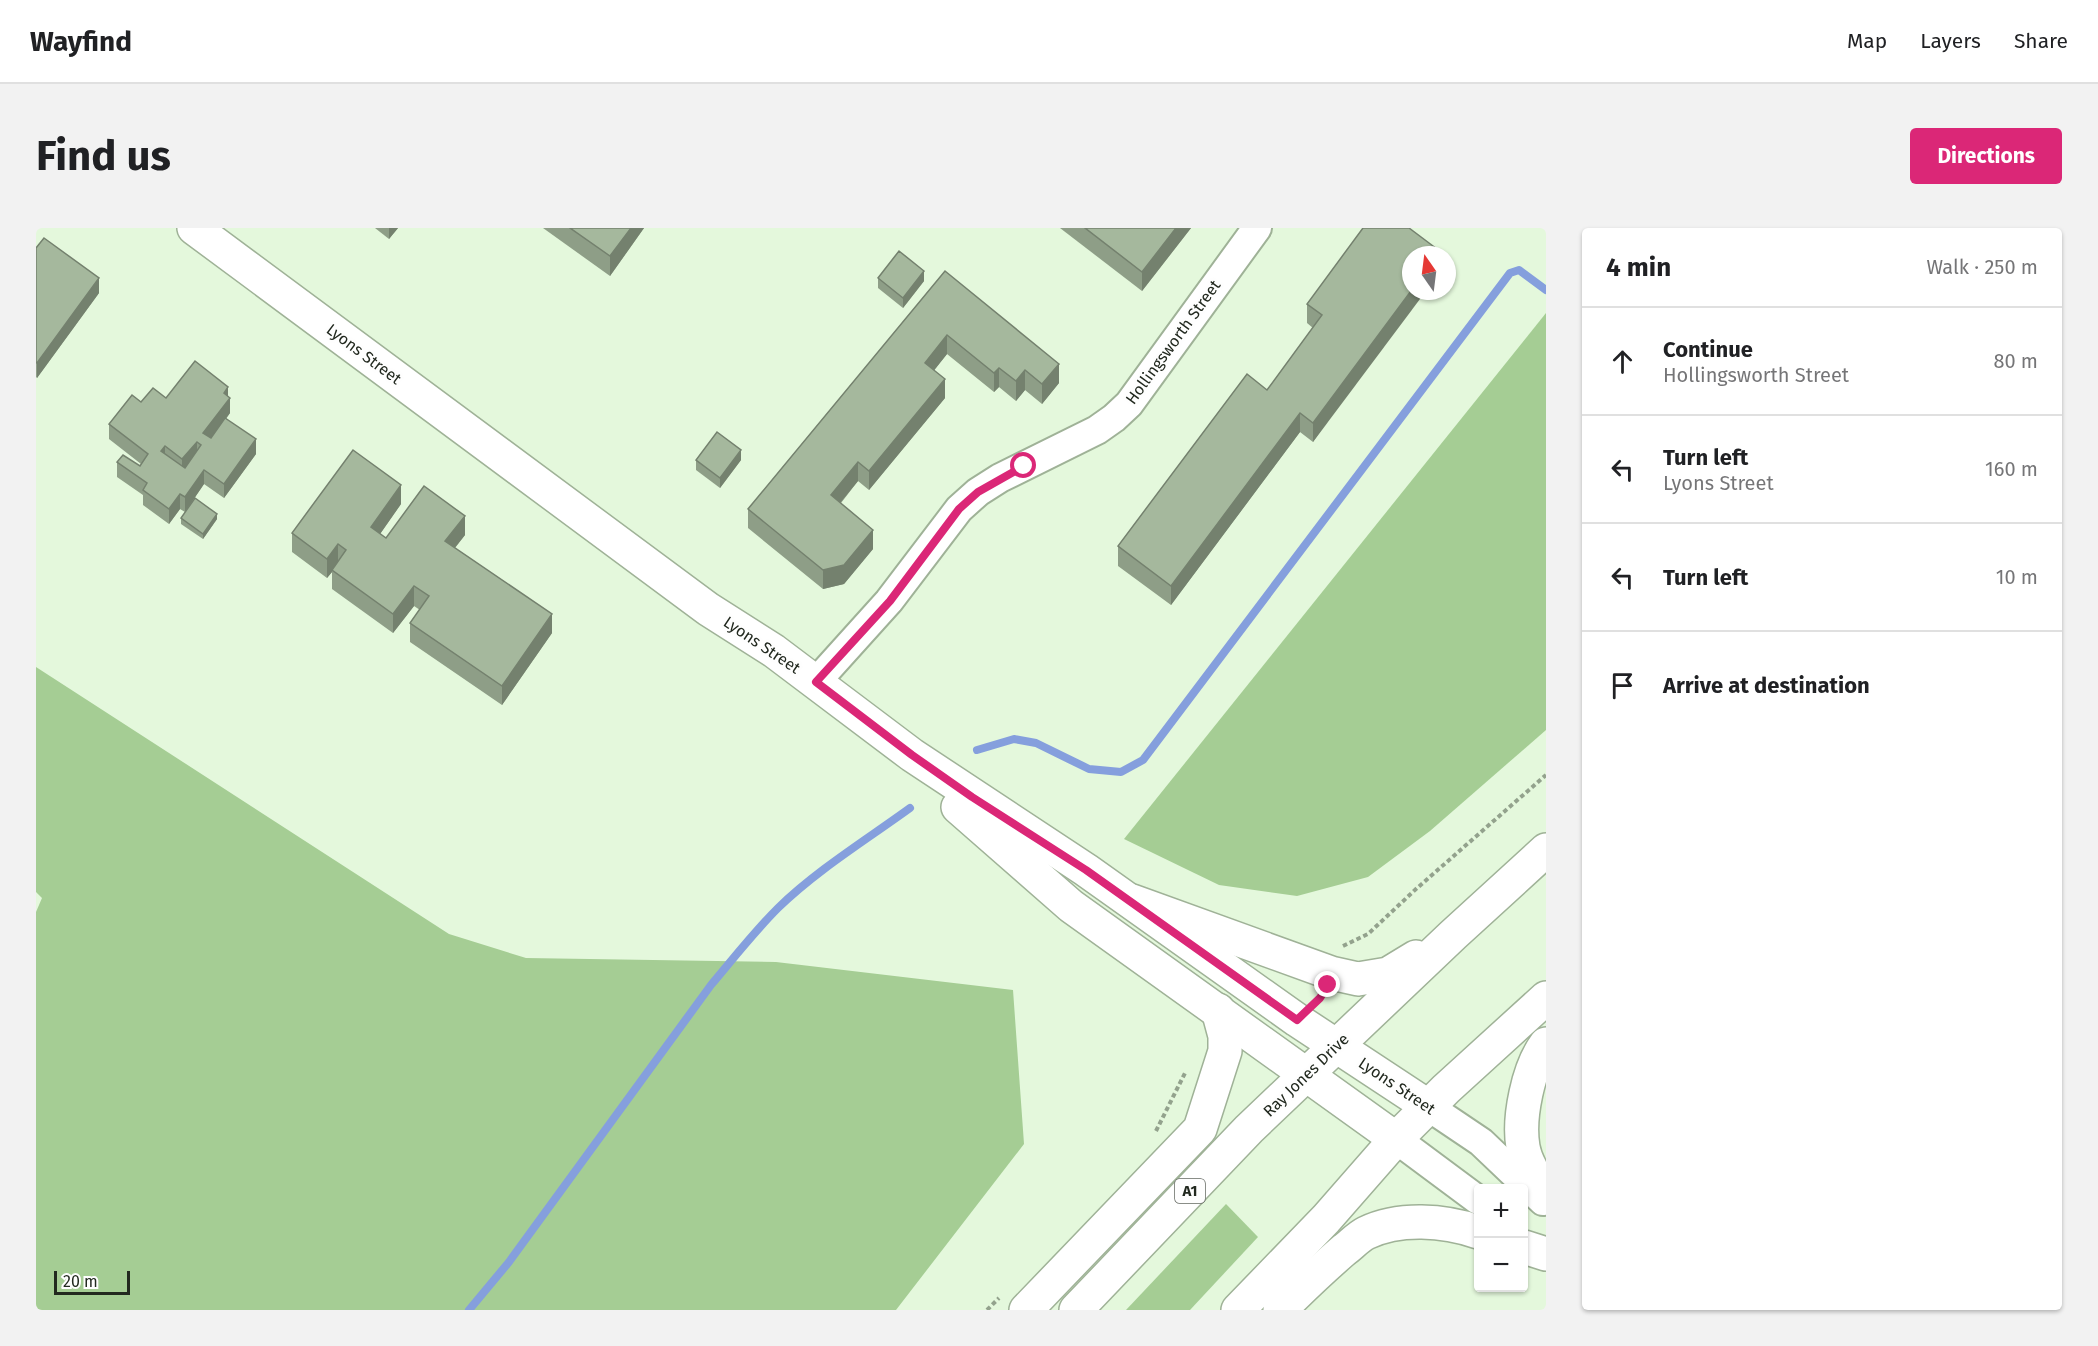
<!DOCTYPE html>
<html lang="en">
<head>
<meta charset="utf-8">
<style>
	body { margin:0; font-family:"Fira Sans",sans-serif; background:#f2f2f2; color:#202124 }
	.controls { position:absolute; right:18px; bottom:18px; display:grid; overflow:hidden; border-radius:6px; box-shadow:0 2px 4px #0004 }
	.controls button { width:54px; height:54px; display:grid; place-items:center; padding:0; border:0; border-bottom:2px solid #e0e0e0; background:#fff; color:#202124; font:30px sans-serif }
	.compass { position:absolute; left:1366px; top:18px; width:54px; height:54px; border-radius:50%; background:#fff; box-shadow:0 2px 4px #0004; rotate:346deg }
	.scale { position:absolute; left:18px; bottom:15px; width:76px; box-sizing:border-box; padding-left:6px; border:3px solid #22291f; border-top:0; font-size:16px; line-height:21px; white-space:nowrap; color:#22291f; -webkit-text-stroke:4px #fefefe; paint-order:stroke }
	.stop { position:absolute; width:18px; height:18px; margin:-14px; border:4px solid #db2777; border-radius:50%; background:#fff }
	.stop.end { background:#db2777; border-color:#fff; box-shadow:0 2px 6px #0008 }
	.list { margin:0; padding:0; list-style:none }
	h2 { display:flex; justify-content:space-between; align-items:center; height:78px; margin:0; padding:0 24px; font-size:26px }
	h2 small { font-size:20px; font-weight:400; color:#757577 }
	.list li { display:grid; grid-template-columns:39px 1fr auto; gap:18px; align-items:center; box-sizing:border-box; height:108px; padding:0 24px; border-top:2px solid #e0e0e0 }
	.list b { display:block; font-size:22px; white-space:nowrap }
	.list p { margin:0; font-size:20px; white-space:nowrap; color:#757577 }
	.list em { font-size:20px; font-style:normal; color:#757577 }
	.icon { flex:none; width:33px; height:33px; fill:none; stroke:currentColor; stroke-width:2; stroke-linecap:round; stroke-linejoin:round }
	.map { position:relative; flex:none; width:1510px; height:1082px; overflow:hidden; border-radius:6px }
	header { display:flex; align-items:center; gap:36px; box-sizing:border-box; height:84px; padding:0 30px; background:#fff; border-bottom:2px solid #e0e0e0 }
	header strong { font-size:28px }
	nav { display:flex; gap:33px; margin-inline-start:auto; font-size:21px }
	.intro { display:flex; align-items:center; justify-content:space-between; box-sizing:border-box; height:144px; padding:0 36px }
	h1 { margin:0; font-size:42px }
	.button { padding:15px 27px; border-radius:6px; background:#db2777; color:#fff; font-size:21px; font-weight:700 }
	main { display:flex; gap:36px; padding:0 36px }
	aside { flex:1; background:#fff; border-radius:6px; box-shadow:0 2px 4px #0004 }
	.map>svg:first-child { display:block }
	.green { fill:#a5cd94 }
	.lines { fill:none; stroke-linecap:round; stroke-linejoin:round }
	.stream { stroke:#859fdd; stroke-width:8 }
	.street-casing { stroke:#9fb297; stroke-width:32 }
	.secondary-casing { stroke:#9fb297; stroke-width:36 }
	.highway-casing { stroke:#9fb297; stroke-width:36 }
	.path { stroke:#93a28d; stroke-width:4; stroke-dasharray:4.5 3; stroke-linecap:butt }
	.street { stroke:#fff; stroke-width:28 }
	.secondary { stroke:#fff; stroke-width:33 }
	.highway { stroke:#fff; stroke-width:33 }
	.wall { fill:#8e9e87 }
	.shaded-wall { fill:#74816e }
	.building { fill:#a5b89d; stroke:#74816e; stroke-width:1.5; fill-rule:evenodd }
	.route { stroke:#db2777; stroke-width:8 }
	.labels { text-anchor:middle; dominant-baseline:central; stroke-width:6; stroke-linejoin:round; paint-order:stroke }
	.shield { fill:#fefefe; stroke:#646962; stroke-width:1.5 }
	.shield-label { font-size:15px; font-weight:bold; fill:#22291f }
	.street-label { font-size:16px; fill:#22291f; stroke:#fefefe }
</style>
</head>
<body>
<header>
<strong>Wayfind</strong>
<nav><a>Map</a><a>Layers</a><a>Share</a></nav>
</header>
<div class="intro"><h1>Find us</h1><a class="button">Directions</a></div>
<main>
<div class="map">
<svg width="1510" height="1082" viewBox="0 0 1510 1082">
	<rect width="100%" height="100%" fill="#e4f8dc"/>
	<g class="green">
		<polygon points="1510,85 1510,502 1394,603 1332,649 1261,668 1183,657 1088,611"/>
		<polygon points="0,439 413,706 490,730 740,734 977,762 988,916 860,1082 0,1082 0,684 6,670 0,664"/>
		<polygon points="1190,976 1222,1009 1154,1082 1090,1082"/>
	</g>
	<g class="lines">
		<g class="stream">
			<polyline points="941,522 978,511 1000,515 1053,541 1085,544 1107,532 1474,45 1483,42 1510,62"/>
			<path d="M 433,1082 L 473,1034 L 675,757 C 697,731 718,704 742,680 C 781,642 830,612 874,580"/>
		</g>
		<defs>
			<g id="street">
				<polyline points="780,454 853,373 923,281 942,264 964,250 1061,202 1078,190 1093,176 1221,0"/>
				<polyline points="1393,879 1445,914 1507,973"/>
				<polyline points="1360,911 1442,972"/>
			</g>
			<g id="secondary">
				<polyline points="158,0 672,381 738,423 876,527 1050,642 1261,792 1393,879"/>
				<polyline points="922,579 1035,678 1360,911"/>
			</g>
			<g id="highway">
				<polyline points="1096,673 1295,745 1322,751 1352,746 1380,729"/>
				<path d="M 1510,816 C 1492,840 1482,890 1487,919 C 1490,936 1501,951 1510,965"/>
				<polyline points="1488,1019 1510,1026"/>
				<polyline points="990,1082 1164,901 1189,823 1189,808 1182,782"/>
				<polyline points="1040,1082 1213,901 1417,707 1510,622"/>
				<polyline points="1202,1082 1290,991 1360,911 1410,861 1510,770"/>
				<path d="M 1244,1082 C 1265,1061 1286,1041 1308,1022 C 1315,1017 1322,1009 1330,1005 C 1363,989 1408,992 1442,1004"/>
			</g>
		</defs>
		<use href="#street" class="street-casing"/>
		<use href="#secondary" class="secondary-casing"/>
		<use href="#highway" class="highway-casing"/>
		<g class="path">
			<polyline points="1307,718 1332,706 1380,661 1510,547"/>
			<polyline points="1120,903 1150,843"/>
			<polyline points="951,1082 963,1070"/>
		</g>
		<use href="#street" class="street"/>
		<use href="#secondary" class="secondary"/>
		<use href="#highway" class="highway"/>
	</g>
	<g class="wall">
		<polygon points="339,0 362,0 353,11"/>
		<polygon points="507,0 608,0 574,48"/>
		<polygon points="1024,0 1155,0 1106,63"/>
		<polygon points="0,20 63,65 1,150 0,149"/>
		<polygon points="1405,27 1277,214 1264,204 1135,377 1082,338 1082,318 1231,162 1277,100 1271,95 1271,76"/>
		<polygon points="909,43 1023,155 1006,176 989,162 980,173 963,159 958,164 911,126 898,142 909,170 833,262 822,253 805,275 837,321 808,356 787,361 712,300 712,281"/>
		<polygon points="842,50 888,53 867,80 842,60"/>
		<polygon points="192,169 194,185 190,191 220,226 188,270 168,256 149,284 144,281 133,296 107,277 107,267 81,249 81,234 104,238 105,236 73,211 73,196 105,174 130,170"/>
		<polygon points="660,232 705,232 684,260 660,242"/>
		<polygon points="365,276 344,306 350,310 429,307 419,320 516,405 466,477 374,414 374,395 384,382 378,378 357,405 296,361 296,344 291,350 256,324 256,305"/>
		<polygon points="145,290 181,291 167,311 145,296"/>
	</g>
	<g class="shaded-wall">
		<polygon points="353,0 362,0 353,11"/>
		<polygon points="595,0 608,0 574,48 574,28"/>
		<polygon points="1140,0 1155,0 1106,63 1106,44"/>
		<polygon points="888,43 888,53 867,80 867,70"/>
		<polygon points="63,50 63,65 1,150 1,135"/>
		<polygon points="1375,63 1390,63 1277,214 1277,195"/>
		<polygon points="911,107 911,126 889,154 889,135"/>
		<polygon points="1023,136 1023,155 1006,176 1006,156"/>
		<polygon points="963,140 963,159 958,164 958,145"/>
		<polygon points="989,142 989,162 980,173 980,153"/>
		<polygon points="909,151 909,170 833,262 833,243"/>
		<polygon points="192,159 192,173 194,170 194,185 167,220 167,205 188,165"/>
		<polygon points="1264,185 1264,204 1135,377 1135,358"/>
		<polygon points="220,211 220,226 188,270 188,256"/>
		<polygon points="161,214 161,228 146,246 146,231"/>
		<polygon points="129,218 129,232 125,223"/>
		<polygon points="705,222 705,232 684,260 684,250"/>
		<polygon points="822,234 822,253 795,286 795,267"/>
		<polygon points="168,242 168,256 149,284 149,269"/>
		<polygon points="365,257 365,276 335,319 335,299"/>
		<polygon points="144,266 144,281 133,296 133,281"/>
		<polygon points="181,286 181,291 167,311 167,306"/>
		<polygon points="429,288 429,307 409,332 409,313"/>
		<polygon points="837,302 837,321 808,356 787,361 787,342"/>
		<polygon points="302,316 302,335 296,342 296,344 291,350 291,331"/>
		<polygon points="378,358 378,378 357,405 357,386"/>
		<polygon points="516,386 516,405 466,477 466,458"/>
	</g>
	<g class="building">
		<polygon points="534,0 595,0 574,28"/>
		<polygon points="1049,0 1140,0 1106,44"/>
		<polygon points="1327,0 1373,0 1405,24 1402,27 1375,27 1375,63 1277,195 1264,185 1135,358 1082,318 1211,146 1231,162 1286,87 1271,76"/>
		<polygon points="8,10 63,50 1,135 0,134 0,20"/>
		<polygon points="863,23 888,43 867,70 842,50"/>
		<polygon points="909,43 1023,136 1006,156 989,142 980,153 963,140 958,145 911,107 889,135 909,151 833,243 822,234 795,267 837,302 808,337 787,342 712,281"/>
		<path d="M 159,133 L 192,159 L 188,165 L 194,170 L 167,205 L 175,210 L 189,190 L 220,211 L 188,256 L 168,242 L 149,269 L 144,266 L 133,281 L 107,262 L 111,255 L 81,234 L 87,227 L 104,238 L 112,226 L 73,196 L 96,167 L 105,174 L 117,160 L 130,170 ZM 161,214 L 165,217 L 149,240 L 125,223 L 129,218 L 146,231 Z"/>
		<polygon points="681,204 705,222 684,250 660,232"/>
		<polygon points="317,222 365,257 335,299 350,310 388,258 429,288 409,313 516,386 466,458 374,395 393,368 378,358 357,386 296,342 310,322 302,316 291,331 256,305"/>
		<polygon points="159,270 181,286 167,306 145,290"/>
	</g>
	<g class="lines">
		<polyline class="route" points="988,238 942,264 923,281 854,373 780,454 876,527 936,569 1050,642 1261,792 1284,770 1292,757"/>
	</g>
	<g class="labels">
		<rect class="shield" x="1139" y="951" width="30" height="24" rx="4.5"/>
		<g class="shield-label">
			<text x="1154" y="963">A1</text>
		</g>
		<g class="street-label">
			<text transform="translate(1137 114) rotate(-54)">Hollingsworth Street</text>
			<text transform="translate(328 126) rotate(37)">Lyons Street</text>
			<text transform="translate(726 417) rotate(34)">Lyons Street</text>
			<text transform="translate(1270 847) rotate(-44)">Ray Jones Drive</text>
			<text transform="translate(1361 858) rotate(34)">Lyons Street</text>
		</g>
	</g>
</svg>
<div class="controls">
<button>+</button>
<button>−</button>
</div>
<svg class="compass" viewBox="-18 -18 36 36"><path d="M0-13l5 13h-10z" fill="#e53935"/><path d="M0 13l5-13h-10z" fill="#757577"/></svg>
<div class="scale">20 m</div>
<div class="stop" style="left:988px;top:238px"></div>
<div class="stop end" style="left:1292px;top:757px"></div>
</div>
<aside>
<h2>4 min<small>Walk · 250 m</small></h2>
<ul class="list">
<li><svg class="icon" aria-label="ahead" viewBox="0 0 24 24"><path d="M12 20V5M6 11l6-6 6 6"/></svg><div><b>Continue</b><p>Hollingsworth Street</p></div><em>80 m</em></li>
<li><svg class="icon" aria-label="left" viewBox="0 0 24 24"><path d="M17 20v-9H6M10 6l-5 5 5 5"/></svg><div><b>Turn left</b><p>Lyons Street</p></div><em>160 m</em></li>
<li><svg class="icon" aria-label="left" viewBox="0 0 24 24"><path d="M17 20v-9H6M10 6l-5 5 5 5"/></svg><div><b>Turn left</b></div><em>10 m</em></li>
<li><svg class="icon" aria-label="arrive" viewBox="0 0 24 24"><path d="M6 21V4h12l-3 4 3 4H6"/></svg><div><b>Arrive at destination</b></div></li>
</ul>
</aside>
</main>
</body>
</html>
